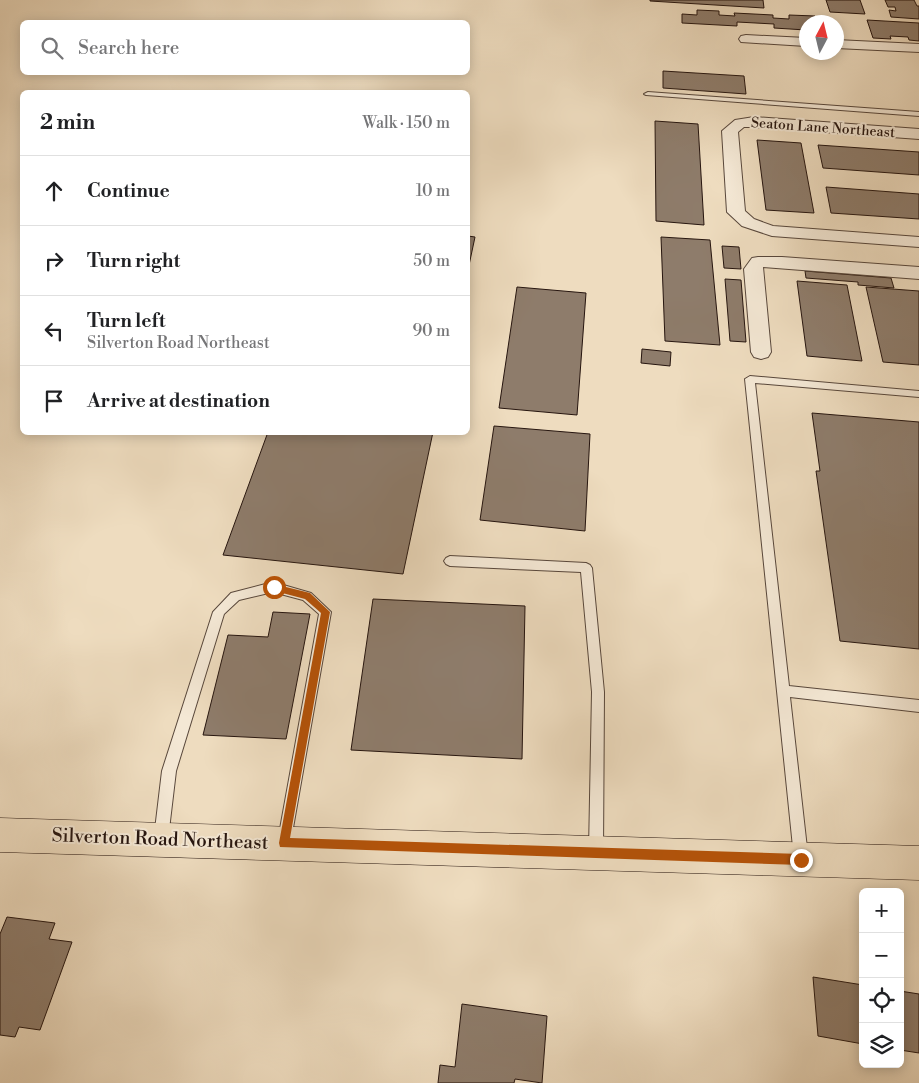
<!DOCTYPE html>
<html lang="en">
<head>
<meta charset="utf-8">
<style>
	body { margin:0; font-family:"Libre Bodoni",serif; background:#f2f2f2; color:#202124 }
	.controls { position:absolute; right:15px; bottom:15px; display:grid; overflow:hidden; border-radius:8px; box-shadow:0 2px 12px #0003 }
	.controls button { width:45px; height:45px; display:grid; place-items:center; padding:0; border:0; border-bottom:1px solid #e0e0e0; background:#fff; color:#202124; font:25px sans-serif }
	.compass { position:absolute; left:799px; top:15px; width:45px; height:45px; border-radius:50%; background:#fff; box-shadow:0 2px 12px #0003; rotate:7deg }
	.stop { position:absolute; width:15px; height:15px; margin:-11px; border:4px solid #b45309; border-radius:50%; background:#fff }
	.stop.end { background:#b45309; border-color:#fff; box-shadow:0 1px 5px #0008 }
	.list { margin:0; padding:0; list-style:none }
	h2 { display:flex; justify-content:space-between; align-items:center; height:65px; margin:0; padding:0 20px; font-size:21px }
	h2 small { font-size:16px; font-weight:400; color:#757577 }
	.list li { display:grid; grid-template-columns:32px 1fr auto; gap:15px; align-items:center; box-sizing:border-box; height:70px; padding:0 20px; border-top:1px solid #e0e0e0 }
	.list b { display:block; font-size:19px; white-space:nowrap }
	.list p { margin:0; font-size:16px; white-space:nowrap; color:#757577 }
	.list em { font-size:16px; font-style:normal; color:#757577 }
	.icon { flex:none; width:28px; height:28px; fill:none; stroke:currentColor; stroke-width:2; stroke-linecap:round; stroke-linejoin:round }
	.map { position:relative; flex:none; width:919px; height:1083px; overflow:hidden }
	.search { position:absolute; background:#fff; box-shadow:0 2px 12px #0003; left:20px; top:20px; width:450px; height:55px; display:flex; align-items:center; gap:12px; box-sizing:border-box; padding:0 18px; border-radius:8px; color:#757577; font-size:19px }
	.panel { position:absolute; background:#fff; box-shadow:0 2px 12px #0003; left:20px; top:90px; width:450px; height:345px; border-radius:8px }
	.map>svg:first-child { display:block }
	.building { fill:#8e7c6b; stroke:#26150f }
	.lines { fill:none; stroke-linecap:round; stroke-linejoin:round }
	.service-casing { stroke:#58473b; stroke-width:2 }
	.minor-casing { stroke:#58473b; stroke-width:2 }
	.primary-casing { stroke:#26150f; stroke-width:1 }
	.service { fill:#f4e8d5; fill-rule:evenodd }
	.minor { fill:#f4e8d5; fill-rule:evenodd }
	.primary { fill:#eedcbf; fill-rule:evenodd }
	.route { fill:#b45309 }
	.labels { text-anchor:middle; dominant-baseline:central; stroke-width:4; stroke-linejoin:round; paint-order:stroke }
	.far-street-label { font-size:14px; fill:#26150f; stroke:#f4e8d5 }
	.near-street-label { font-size:19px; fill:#26150f; stroke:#f4e8d5 }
</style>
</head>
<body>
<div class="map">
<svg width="919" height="1083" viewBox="0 0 919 1083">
	<rect width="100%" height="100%" fill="#eedcbf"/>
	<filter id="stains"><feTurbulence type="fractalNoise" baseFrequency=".004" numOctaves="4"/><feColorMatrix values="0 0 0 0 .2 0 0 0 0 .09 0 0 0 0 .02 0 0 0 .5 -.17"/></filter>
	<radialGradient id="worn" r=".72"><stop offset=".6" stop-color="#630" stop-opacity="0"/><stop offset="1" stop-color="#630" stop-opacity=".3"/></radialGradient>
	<g class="building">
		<polygon points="650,0 763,0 764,8 650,1"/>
		<polygon points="826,0 860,0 865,14 830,12"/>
		<polygon points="885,0 914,0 917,6 919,6 919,19 891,17 889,10 896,11 895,7 888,7"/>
		<polygon points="697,10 719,11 719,15 735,16 734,13 773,15 773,18 789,19 789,15 815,16 816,22 824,22 806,22 806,30 774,28 774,24 737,22 737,26 682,23 682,14 697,15"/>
		<polygon points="867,20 919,23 919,41 909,40 908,37 890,36 891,39 873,38"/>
		<polygon points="663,71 744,76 746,94 663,88"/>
		<polygon points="655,121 698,124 704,225 656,221"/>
		<polygon points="757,140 801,143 814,213 766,210"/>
		<polygon points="818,145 919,152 919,175 823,168"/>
		<polygon points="826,187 919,194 919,219 831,213"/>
		<polygon points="468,236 475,237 468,270"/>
		<polygon points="661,237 710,240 720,345 665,341"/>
		<polygon points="722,246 739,247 741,269 724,268"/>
		<polygon points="805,271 891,278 894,288 858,285 858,282 806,278"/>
		<polygon points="725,279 741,280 746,342 730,341"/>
		<polygon points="797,281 847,285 862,361 807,356"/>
		<polygon points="517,287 586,293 577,415 499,408"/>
		<polygon points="866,287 919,291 919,365 883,362"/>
		<polygon points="642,349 671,352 670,366 641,363"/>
		<polygon points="812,413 919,422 919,649 840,641 816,471 820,471"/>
		<polygon points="494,426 590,434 585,531 480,520"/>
		<polygon points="268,432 433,432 403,574 223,555"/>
		<polygon points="373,599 525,606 522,759 351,750"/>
		<polygon points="273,612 310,614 286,739 203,735 228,635 268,637"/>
		<polygon points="7,917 55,923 49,939 72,942 40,1030 19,1027 15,1037 0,1035 0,934"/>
		<polygon points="813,977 863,985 863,1044 818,1036"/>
		<polygon points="900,991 919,994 919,1053 900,1050"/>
		<polygon points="462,1004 547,1016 542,1083 515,1079 514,1083 438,1083 440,1065 455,1067"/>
	</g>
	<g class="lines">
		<defs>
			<g id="service">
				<polygon points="648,92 919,112 919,116 646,95 644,94"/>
				<polygon points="750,376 919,391 919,397 755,383 789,686 919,700 919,712 790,697 808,857 806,862 801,864 796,862 794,857 745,379"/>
				<polygon points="450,556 586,563 590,565 592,568 604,692 603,851 601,856 596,858 591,856 589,851 592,692 581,572 450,566 446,564 444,561 446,558"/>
				<polygon points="273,582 311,593 331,612 290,845 285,847 280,845 278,840 319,614 303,600 273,592 239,600 224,614 176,771 168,838 166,843 161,845 156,843 154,838 162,771 213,612 231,593"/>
			</g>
			<g id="minor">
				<polygon points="746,35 806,38 806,46 741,42 739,39 741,36"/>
				<polygon points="836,40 919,44 919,52 836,48"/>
				<polygon points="754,117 919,129 919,139 754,127 744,127 738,132 745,211 754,219 773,226 919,237 919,247 772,236 742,226 727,212 722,131 735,120"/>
				<polygon points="758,257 782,257 919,267 919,279 763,267 771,352 768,357 761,359 754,357 751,352 744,269 752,258"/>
			</g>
			<polygon id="primary" points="0,818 919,846 919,880 0,852"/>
		</defs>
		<use href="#service" class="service-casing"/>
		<use href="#minor" class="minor-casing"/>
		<use href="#primary" class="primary-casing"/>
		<use href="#service" class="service"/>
		<use href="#minor" class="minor"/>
		<use href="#primary" class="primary"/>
	</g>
	<polygon class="route" points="274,584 310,593 330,612 290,838 801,854 807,860 805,863 801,865 280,847 279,843 321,613 305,599 271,590 269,587"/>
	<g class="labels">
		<g class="far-street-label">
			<text transform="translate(823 128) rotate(4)">Seaton Lane Northeast</text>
		</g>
		<g class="near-street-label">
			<text transform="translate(160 839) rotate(2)">Silverton Road Northeast</text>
		</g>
	</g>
	<rect width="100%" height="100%" filter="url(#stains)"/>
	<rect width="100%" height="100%" fill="url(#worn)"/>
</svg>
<div class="controls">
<button>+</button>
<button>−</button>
<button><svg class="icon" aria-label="locate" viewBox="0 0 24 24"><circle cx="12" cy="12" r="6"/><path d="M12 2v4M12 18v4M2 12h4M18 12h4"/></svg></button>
<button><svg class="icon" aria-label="layers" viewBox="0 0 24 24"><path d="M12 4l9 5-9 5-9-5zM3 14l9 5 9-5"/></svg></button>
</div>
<svg class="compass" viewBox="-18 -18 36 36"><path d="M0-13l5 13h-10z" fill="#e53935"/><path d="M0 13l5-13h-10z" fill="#757577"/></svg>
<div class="stop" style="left:274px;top:587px"></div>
<div class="stop end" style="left:801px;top:860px"></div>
<div class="search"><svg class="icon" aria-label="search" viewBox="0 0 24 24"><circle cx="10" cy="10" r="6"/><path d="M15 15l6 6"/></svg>Search here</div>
<section class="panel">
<h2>2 min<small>Walk · 150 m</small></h2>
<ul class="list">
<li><svg class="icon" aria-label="ahead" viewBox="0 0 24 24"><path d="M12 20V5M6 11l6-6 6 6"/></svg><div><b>Continue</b></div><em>10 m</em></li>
<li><svg class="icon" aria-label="right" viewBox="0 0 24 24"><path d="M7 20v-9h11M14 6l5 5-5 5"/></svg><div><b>Turn right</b></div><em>50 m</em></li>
<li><svg class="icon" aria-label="left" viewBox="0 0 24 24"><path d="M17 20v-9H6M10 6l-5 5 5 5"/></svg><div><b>Turn left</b><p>Silverton Road Northeast</p></div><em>90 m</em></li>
<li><svg class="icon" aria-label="arrive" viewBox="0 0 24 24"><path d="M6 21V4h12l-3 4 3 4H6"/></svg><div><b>Arrive at destination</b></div></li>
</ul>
</section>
</div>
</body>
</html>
